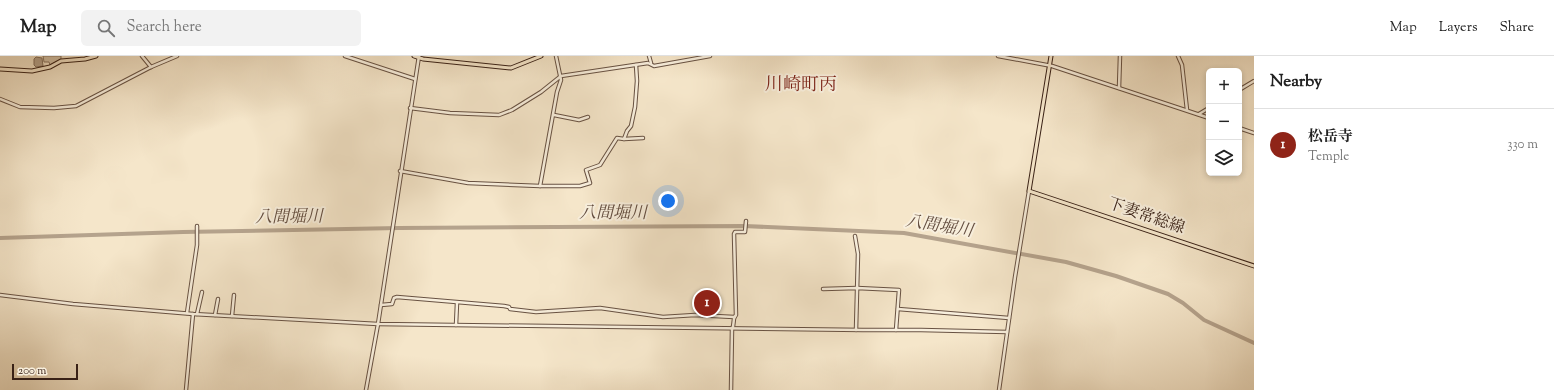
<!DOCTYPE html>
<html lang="en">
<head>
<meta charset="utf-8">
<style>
	body { margin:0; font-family:"Sorts Mill Goudy","Noto Serif JP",serif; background:#f2f2f2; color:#222 }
	.controls { position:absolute; right:12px; top:12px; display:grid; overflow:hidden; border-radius:6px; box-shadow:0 2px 6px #0003 }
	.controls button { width:36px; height:36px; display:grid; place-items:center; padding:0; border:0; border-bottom:1px solid #e0e0e0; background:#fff; color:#222; font:20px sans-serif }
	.scale { position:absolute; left:12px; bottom:10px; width:66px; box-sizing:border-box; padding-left:4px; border:2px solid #392116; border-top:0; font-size:11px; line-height:14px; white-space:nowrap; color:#392116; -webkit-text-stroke:3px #f8efdd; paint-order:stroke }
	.you { position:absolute; left:668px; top:145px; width:14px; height:14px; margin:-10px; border:3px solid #fff; border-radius:50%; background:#1a73e8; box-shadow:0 0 0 6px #1a73e833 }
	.badge { display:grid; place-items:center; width:26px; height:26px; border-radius:50%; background:#8f2418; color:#fff; font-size:13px; font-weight:700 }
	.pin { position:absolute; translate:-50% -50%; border:2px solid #fff; box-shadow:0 1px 4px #0006 }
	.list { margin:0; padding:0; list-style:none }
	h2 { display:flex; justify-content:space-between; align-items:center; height:52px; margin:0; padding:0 16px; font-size:17px }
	h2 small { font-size:13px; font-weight:400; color:#767676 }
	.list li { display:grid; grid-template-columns:26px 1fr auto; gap:12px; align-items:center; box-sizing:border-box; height:72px; padding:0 16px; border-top:1px solid #e0e0e0 }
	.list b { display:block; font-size:15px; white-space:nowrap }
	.list p { margin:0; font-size:13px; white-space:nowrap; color:#767676 }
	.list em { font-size:13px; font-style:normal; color:#767676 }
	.icon { flex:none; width:22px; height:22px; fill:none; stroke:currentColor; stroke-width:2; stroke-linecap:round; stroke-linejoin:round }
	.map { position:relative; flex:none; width:1254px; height:334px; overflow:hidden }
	header { display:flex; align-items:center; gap:24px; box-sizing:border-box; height:56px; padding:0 20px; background:#fff; border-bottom:1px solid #e0e0e0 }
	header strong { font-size:19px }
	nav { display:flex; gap:22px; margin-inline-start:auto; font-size:14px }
	.search { width:280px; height:36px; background:#f2f2f2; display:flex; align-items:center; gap:10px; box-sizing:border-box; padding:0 14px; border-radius:6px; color:#767676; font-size:15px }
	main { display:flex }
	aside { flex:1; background:#fff }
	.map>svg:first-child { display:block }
	.green { fill:#d5c5ab; stroke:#877360 }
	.water { fill:#b5a38d; stroke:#836f5d }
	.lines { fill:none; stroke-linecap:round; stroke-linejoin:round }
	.river { stroke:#b5a38d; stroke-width:4 }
	.minor-casing { stroke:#685243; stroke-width:4.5 }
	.major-casing { stroke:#392116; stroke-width:5 }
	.minor { stroke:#f8efdd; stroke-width:2.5 }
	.major { stroke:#f5e6ca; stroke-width:3 }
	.labels { text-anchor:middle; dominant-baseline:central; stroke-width:4; stroke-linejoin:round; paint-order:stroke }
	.street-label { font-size:16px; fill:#392116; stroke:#f8efdd }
	.water-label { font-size:17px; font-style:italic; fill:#644e40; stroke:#f8efdd }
	.quarter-label { font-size:18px; fill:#7a1f14; stroke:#f8efdd }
</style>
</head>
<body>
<header>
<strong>Map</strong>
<div class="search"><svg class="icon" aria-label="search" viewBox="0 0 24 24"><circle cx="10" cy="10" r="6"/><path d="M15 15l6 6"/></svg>Search here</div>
<nav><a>Map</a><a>Layers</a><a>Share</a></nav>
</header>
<main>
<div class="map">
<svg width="1254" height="334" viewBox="0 0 1254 334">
	<rect width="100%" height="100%" fill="#f5e6ca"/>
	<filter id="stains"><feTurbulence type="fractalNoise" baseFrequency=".005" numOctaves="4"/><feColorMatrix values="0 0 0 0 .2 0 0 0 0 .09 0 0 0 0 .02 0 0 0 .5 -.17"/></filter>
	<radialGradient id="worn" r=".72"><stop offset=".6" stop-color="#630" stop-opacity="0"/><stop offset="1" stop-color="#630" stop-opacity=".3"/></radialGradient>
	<polygon class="green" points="43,0 61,0 61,3 50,9 49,6 44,6"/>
	<polygon class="water" points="36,1 42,2 43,10 36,11 34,9 34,3"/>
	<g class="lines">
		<polyline class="river" points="0,182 183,176 399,172 744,170 904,177 1066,206 1116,220 1168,238 1183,247 1204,264 1254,287"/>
		<defs>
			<g id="minor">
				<polyline points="142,0 151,11"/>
				<polyline points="345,0 415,23"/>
				<polyline points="649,0 651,7"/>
				<polyline points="998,0 1052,10 1209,62"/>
				<polyline points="1178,0 1182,9 1187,54"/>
				<polyline points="1119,32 1120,0"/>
				<polyline points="1239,34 1254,25"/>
				<polyline points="0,43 20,51 54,52 76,50 151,11 177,0"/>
				<polyline points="410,52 450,57 499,59 512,54 541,36 561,20 648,7 654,10 710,0"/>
				<polyline points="1199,58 1209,52"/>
				<polyline points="554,59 579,64 588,61"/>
				<polyline points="1239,72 1254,77"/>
				<polyline points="624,83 643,82"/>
				<polyline points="400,115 468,127 540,130 580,130 590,127 586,114 600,109 617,82 624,83 627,75 631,70 635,51 637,25 636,9"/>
				<polyline points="540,130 557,36 561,24 556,0"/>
				<polyline points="855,180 858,198 856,274"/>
				<polyline points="823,233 857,232 899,234 896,274"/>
				<polyline points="0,239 73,248 193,258 378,268 863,274 921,274 1007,276"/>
				<polyline points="381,249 392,248 394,242 397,241 504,250 509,251 510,253 536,256 600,252 663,261 695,259 734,261"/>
				<polyline points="898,253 1009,262"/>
				<polyline points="187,257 197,189 197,170"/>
				<polyline points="197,258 202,236"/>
				<polyline points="215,259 218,243"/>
				<polyline points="232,260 234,239"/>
				<polyline points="456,269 457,247"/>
				<polyline points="186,334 193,258"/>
				<polyline points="366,334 378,268 419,0"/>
				<path d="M 731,334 L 732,273 C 735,268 732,263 736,259 L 734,178 L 735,176 L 745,176 L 746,165"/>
				<polyline points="999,334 1015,221 1029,135"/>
			</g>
			<g id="major">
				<polyline points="414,0 423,3 511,12 541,0"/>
				<polyline points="1051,0 1029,135 1254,210"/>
				<polyline points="0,13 32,15 50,11 61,5 85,3 96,0"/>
			</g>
		</defs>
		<use href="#minor" class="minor-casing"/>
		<use href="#major" class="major-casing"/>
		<use href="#minor" class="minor"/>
		<use href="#major" class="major"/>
	</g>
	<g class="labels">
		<g class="street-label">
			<text transform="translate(1146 161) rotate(19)">下妻常総線</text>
		</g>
		<g class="water-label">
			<text x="613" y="158">八間堀川</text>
			<text transform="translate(289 162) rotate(-1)">八間堀川</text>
			<text transform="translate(939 171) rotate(9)">八間堀川</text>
		</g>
		<g class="quarter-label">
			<text x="801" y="30">川崎町丙</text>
		</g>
	</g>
	<rect width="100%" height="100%" filter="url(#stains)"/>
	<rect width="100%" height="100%" fill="url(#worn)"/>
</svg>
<div class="controls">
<button>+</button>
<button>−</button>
<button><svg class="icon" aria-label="layers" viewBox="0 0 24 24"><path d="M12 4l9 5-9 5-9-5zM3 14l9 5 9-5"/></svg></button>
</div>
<div class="scale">200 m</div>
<div class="you"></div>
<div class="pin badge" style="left:707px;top:247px">1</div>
</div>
<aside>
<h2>Nearby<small></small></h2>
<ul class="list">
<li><span class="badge">1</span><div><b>松岳寺</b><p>Temple</p></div><em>330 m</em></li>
</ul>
</aside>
</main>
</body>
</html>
